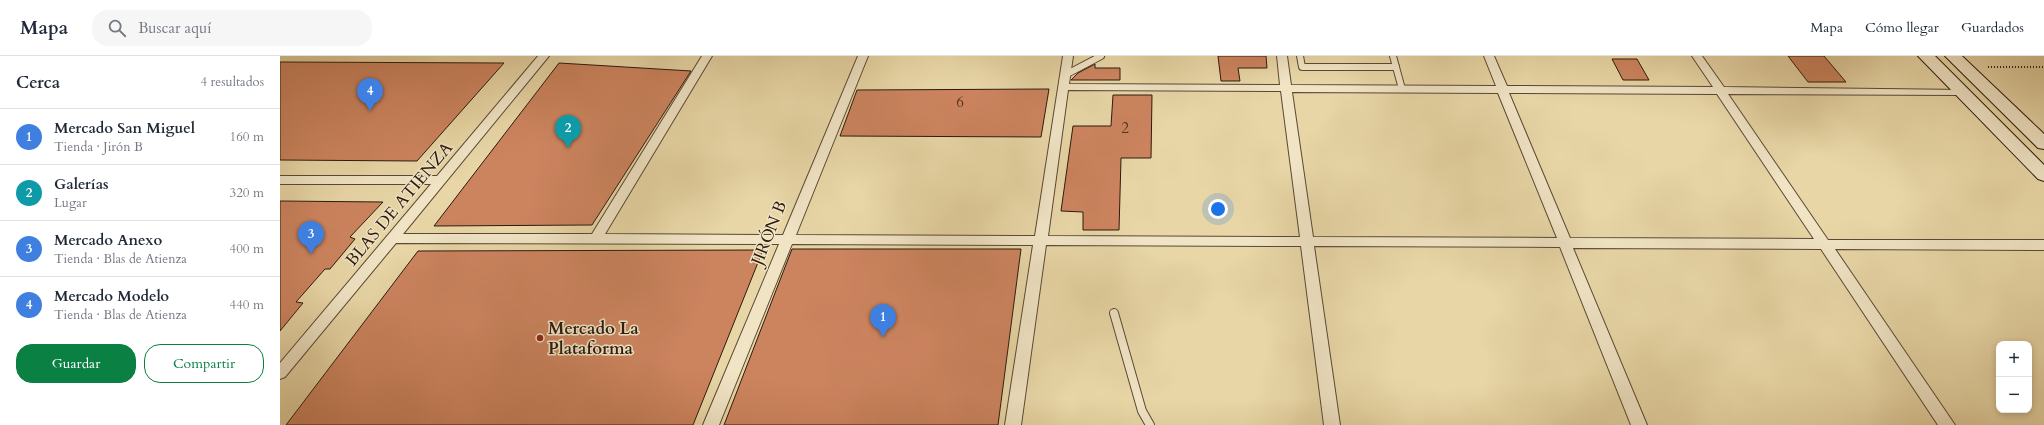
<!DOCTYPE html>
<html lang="es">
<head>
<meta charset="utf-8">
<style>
	body { margin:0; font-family:Cardo,serif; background:#f6f6f7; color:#1f2937 }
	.controls { position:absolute; right:12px; bottom:12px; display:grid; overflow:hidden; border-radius:8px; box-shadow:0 2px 6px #0003 }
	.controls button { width:36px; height:36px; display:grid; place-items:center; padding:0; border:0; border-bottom:1px solid #e0e1e3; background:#fff; color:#1f2937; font:20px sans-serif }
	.you { position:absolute; left:938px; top:153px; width:14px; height:14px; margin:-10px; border:3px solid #fff; border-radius:50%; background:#1a73e8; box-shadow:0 0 0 6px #1a73e833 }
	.badge { display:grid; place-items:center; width:26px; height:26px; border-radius:50%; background:#0b8043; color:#fff; font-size:13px; font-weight:700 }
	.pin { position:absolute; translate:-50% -33px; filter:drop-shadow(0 1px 2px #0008) }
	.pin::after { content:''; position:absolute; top:21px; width:14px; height:12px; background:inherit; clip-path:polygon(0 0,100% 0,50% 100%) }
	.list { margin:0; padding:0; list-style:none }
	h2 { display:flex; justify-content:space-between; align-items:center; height:52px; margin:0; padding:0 16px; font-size:17px }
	h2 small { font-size:13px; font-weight:400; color:#747a83 }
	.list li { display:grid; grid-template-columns:26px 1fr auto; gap:12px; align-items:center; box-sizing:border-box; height:56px; padding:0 16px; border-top:1px solid #e0e1e3 }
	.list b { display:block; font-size:15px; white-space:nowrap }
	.list p { margin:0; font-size:13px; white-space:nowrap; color:#747a83 }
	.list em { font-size:13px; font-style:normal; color:#747a83 }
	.actions { display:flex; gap:8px; padding:12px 16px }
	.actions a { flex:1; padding:9px 0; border:1px solid #0b8043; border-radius:16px; text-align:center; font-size:14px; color:#0b8043 }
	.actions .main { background:#0b8043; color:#fff }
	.icon { flex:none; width:22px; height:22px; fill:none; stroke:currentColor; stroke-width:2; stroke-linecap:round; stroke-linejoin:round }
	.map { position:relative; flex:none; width:1764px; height:369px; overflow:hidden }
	header { display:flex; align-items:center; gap:24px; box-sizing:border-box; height:56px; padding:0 20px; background:#fff; border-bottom:1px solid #e0e1e3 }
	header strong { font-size:19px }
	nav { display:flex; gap:22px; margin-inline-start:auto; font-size:14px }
	.search { width:280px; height:36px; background:#f6f6f7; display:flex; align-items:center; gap:10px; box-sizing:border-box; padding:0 14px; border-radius:16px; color:#747a83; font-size:15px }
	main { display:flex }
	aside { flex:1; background:#fff }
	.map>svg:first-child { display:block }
	.building { fill:#cc845f; stroke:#2b1a0e }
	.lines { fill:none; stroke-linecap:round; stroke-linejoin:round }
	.service-far1-casing { stroke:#5a4934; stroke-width:8 }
	.service-casing { stroke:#5a4934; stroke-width:10 }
	.minor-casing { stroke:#5a4934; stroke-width:2 }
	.secondary-casing { stroke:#2b1a0e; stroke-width:2 }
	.path { stroke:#2b1a0e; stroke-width:2; stroke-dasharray:1 2; stroke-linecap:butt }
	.service-far1 { stroke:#f0e4c5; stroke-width:6 }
	.service { stroke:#f0e4c5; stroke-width:8 }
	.minor { fill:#f0e4c5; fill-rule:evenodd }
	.secondary { fill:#f0e4c5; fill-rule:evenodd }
	.poi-dot { fill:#8f2418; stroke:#f0e4c5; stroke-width:1.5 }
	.labels { text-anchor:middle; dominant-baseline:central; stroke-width:3; stroke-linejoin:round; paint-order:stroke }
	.number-label { font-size:15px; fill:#533422 }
	.street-label { font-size:17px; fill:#2b1a0e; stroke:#f0e4c5 }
	.poi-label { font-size:17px; font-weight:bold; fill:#2b1a0e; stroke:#f0e4c5; text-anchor:start }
</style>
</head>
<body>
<header>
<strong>Mapa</strong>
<div class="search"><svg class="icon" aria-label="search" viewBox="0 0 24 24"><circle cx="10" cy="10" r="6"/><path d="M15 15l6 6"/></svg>Buscar aquí</div>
<nav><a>Mapa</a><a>Cómo llegar</a><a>Guardados</a></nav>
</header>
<main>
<aside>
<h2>Cerca<small>4 resultados</small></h2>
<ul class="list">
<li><span class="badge" style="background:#3f7fe0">1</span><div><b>Mercado San Miguel</b><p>Tienda · Jirón B</p></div><em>160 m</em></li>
<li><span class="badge" style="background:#0f9aa8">2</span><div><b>Galerías</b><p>Lugar</p></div><em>320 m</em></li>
<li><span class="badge" style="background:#3f7fe0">3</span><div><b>Mercado Anexo</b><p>Tienda · Blas de Atienza</p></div><em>400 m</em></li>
<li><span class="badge" style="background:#3f7fe0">4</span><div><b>Mercado Modelo</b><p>Tienda · Blas de Atienza</p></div><em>440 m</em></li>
</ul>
<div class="actions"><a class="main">Guardar</a><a>Compartir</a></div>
</aside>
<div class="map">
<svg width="1764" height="369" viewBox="0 0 1764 369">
	<rect width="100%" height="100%" fill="#e8d6a6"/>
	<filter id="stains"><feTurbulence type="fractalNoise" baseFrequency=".005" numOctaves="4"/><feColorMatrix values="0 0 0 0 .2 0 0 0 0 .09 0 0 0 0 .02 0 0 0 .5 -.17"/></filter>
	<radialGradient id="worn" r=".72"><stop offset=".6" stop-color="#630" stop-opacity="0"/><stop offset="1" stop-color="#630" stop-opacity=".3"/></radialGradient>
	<g class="building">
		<polygon points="938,0 986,0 987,12 958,12 960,25 941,25"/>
		<polygon points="1508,0 1544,0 1566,26 1528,26"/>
		<polygon points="1332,3 1357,3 1369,24 1343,24"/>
		<polygon points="0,6 224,7 137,105 0,104"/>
		<polygon points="279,7 411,15 312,169 154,170"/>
		<polygon points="815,8 815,12 840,12 840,24 791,24 798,17"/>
		<polygon points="769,33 761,81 560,80 577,34"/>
		<polygon points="833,39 872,39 871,102 841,102 839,174 803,174 803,156 781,155 793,70 831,70"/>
		<polygon points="0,145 103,146 70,181 75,183 50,213 45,213 16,246 23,247 0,275"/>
		<polygon points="512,193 741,193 718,369 444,369"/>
		<polygon points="483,194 413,369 6,369 138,195"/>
	</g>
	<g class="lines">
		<defs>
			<g id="service-far1">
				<polyline points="1020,0 1022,11 1116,11"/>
				<polyline points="1113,0 1122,33"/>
				<polyline points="785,19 821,0"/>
			</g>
			<polyline id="service" points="834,257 862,355 870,369"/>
			<path id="minor" d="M 258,0 L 269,0 L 123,178 L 312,178 L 422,0 L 432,0 L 325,178 L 503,179 L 578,0 L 588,0 L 516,179 L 755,180 L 783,0 L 793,0 L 789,28 L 1000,29 L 997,0 L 1007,0 L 1011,29 L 1216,30 L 1204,0 L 1214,0 L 1227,30 L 1433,31 L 1412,0 L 1422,0 L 1444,31 L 1685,34 L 1686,36 L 1681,39 L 1448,38 L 1548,184 L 1764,184 L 1764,194 L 1555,193 L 1675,369 L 1658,369 L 1541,193 L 1293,192 L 1367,369 L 1351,369 L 1280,191 L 1034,190 L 1060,369 L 1044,369 L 1021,190 L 766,189 L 741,369 L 725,369 L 753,189 L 512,188 L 439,369 L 423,369 L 499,188 L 116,187 L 5,321 L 0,323 L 0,307 L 151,128 L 0,128 L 0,120 L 157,120 ZM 788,34 L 1001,35 L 1020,181 L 768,180 ZM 1012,36 L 1218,37 L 1277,182 L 1033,181 ZM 1229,37 L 1437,38 L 1534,183 L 1290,182 Z"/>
			<g id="secondary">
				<polygon points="1638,0 1655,0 1764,109 1764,125 1758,123"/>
				<polygon points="1665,0 1682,0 1764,78 1764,93 1758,92"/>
			</g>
		</defs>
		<use href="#service-far1" class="service-far1-casing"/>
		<use href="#service" class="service-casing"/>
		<use href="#minor" class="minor-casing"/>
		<use href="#secondary" class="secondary-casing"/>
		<polyline class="path" points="1708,11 1764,11"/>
		<use href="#service-far1" class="service-far1"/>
		<use href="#service" class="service"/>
		<use href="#minor" class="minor"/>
		<use href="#secondary" class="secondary"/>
	</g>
	<circle class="poi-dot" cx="260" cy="282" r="4"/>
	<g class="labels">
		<g class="number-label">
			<text x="680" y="46">6</text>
			<text x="845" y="72">2</text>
		</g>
		<g class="street-label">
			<text transform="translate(119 148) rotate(-50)">BLAS DE ATIENZA</text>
			<text transform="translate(489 177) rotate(-68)">JIRÓN B</text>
		</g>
		<g class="poi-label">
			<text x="268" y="272">Mercado La<tspan x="268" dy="20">Plataforma</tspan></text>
		</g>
	</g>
	<rect width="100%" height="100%" filter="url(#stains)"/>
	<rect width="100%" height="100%" fill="url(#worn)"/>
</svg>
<div class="controls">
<button>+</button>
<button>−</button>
</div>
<div class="you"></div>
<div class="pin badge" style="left:603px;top:281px;background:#3f7fe0">1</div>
<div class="pin badge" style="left:288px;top:92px;background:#0f9aa8">2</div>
<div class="pin badge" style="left:31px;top:198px;background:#3f7fe0">3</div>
<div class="pin badge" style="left:90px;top:55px;background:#3f7fe0">4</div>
</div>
</main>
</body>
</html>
